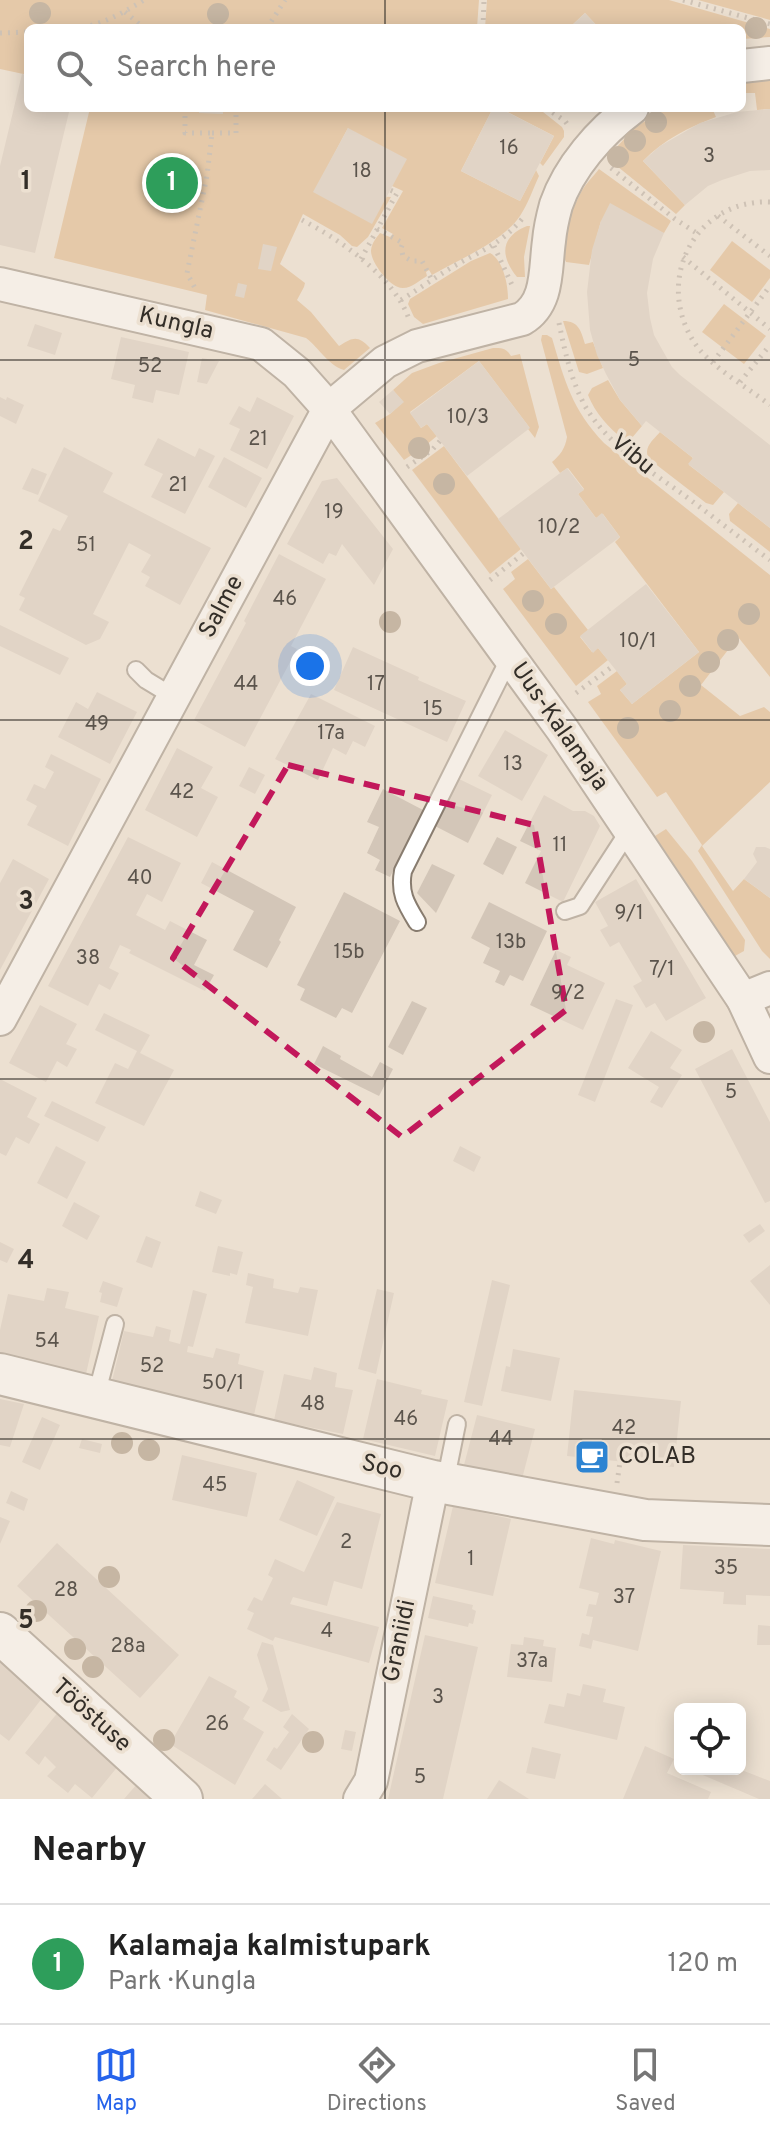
<!DOCTYPE html>
<html lang="en">
<head>
<meta charset="utf-8">
<style>
	body { margin:0; font-family:Overpass,sans-serif; background:#f6f6f6; color:#222 }
	.controls { position:absolute; right:24px; bottom:24px; display:grid; overflow:hidden; border-radius:12px; box-shadow:0 4px 20px #0003 }
	.controls button { width:72px; height:72px; display:grid; place-items:center; padding:0; border:0; border-bottom:2px solid #e0e0e0; background:#fff; color:#222; font:40px sans-serif }
	.you { position:absolute; left:310px; top:666px; width:28px; height:28px; margin:-20px; border:6px solid #fff; border-radius:50%; background:#1a73e8; box-shadow:0 0 0 12px #1a73e833 }
	.badge { display:grid; place-items:center; width:52px; height:52px; border-radius:50%; background:#2563eb; color:#fff; font-size:26px; font-weight:700 }
	.pin { position:absolute; translate:-50% -50%; border:4px solid #fff; box-shadow:0 2px 8px #0006 }
	.list { margin:0; padding:0; list-style:none }
	h2 { display:flex; justify-content:space-between; align-items:center; height:104px; margin:0; padding:0 32px; font-size:34px }
	h2 small { font-size:26px; font-weight:400; color:#767676 }
	.list li { display:grid; grid-template-columns:52px 1fr auto; gap:24px; align-items:center; box-sizing:border-box; height:120px; padding:0 32px; border-top:2px solid #e0e0e0 }
	.list b { display:block; font-size:30px; white-space:nowrap }
	.list p { margin:0; font-size:26px; white-space:nowrap; color:#767676 }
	.list em { font-size:26px; font-style:normal; color:#767676 }
	.icon { flex:none; width:44px; height:44px; fill:none; stroke:currentColor; stroke-width:2; stroke-linecap:round; stroke-linejoin:round }
	.map { position:relative; flex:none; width:770px; height:1799px; overflow:hidden }
	.search { position:absolute; background:#fff; box-shadow:0 4px 20px #0003; left:24px; right:24px; top:24px; height:88px; display:flex; align-items:center; gap:20px; box-sizing:border-box; padding:0 28px; border-radius:12px; color:#767676; font-size:30px }
	.sheet { height:224px; background:#fff }
	nav { display:flex; justify-content:space-around; align-items:center; box-sizing:border-box; height:112px; border-top:2px solid #e0e0e0; background:#fff; font-size:22px; color:#767676 }
	nav a { display:grid; justify-items:center; gap:4px }
	nav .on { color:#2563eb }
	.map>svg:first-child { display:block }
	.green { fill:#dcae79 }
	.building { fill:#d3c6b8 }
	.lines { fill:none; stroke-linecap:round; stroke-linejoin:round }
	.service-casing { stroke:#887c6f; stroke-width:20 }
	.minor-casing { stroke:#887c6f; stroke-width:36 }
	.tertiary-casing { stroke:#887c6f; stroke-width:44 }
	.path { stroke:#a89e93; stroke-width:5; stroke-dasharray:2 6; stroke-linecap:butt }
	.service { stroke:#fff; stroke-width:16 }
	.minor { stroke:#fff; stroke-width:32 }
	.tertiary { stroke:#fff; stroke-width:40 }
	.tree { fill:#97836b }
	.marked { fill:none; stroke:#c2185b; stroke-width:6; stroke-dasharray:16 10; stroke-linejoin:round }
	.grid { fill:none; stroke:#332e28; stroke-width:2; stroke-opacity:0.55 }
	.labels { text-anchor:middle; dominant-baseline:central; stroke-width:7; stroke-linejoin:round; paint-order:stroke }
	.number-label { font-size:20px; fill:#5b544c }
	.street-label { font-size:24px; fill:#332e28; stroke:#ece0d1 }
	.poi-label { font-size:24px; fill:#332e28; stroke:#ece0d1; text-anchor:start }
	.grid-label { font-size:26px; text-anchor:middle; font-weight:bold; fill:#332e28; stroke:#ece0d1; stroke-width:7; stroke-linejoin:round; paint-order:stroke }
</style>
</head>
<body>
<div class="map">
<svg width="770" height="1799" viewBox="0 0 770 1799">
	<rect width="100%" height="100%" fill="#ece0d1"/>
	<g class="green">
		<polygon points="0,0 479,0 477,28 28,28 28,75 0,69"/>
		<polygon points="487,0 669,0 770,29 770,37 742,39 742,28 708,28 706,24 691,28 599,28 585,13 569,28 485,28"/>
		<polygon points="698,0 770,0 770,20"/>
		<polygon points="770,78 770,109 757,110 755,93 742,93 742,80"/>
		<path d="M 90,108 L 493,108 L 461,171 L 520,201 L 536,170 L 539,176 C 533,189 528,204 520,216 C 502,242 460,259 432,275 L 429,270 L 426,272 L 427,276 C 420,280 412,288 403,288 C 391,289 370,262 371,250 C 372,243 376,238 380,233 L 390,237 L 393,234 L 382,228 L 403,191 L 392,186 L 348,128 L 314,192 L 391,197 L 368,237 L 357,247 L 352,246 L 340,235 L 303,214 L 280,264 L 305,283 L 304,287 L 297,300 L 311,312 L 339,346 C 353,337 358,335 370,348 L 344,370 C 328,365 320,349 306,338 L 205,310 L 207,295 L 54,258 Z"/>
		<polygon points="500,108 538,108 562,127 564,131 564,137 543,166 540,163 554,136"/>
		<path d="M 665,108 L 712,108 L 716,117 C 689,127 663,140 643,161 L 685,205 L 676,214 L 607,158 L 633,129 Z"/>
		<path d="M 599,169 L 671,221 L 664,233 L 601,221 L 589,265 L 566,262 C 558,245 573,205 583,189 C 587,182 594,176 599,169 Z"/>
		<path d="M 527,226 L 530,226 L 524,257 L 525,277 L 517,277 C 500,256 500,237 527,226 Z"/>
		<polygon points="732,241 770,270 770,278 752,302 710,270"/>
		<path d="M 490,253 C 503,260 508,284 508,299 L 423,324 L 414,317 L 408,304 L 410,299 L 471,261 Z"/>
		<polygon points="724,304 766,336 744,364 702,332"/>
		<path d="M 563,321 C 579,321 581,331 585,344 L 593,342 L 603,368 L 587,374 L 579,372 Z"/>
		<path d="M 542,335 L 547,335 L 552,338 C 565,382 572,409 604,443 L 770,575 L 770,677 L 738,637 L 701,685 L 740,716 L 764,707 L 770,712 L 770,782 L 702,846 L 733,891 L 744,879 L 770,898 L 770,959 L 762,951 L 698,851 L 702,845 L 666,792 L 657,797 L 588,702 L 601,694 L 597,686 L 617,671 L 627,684 L 620,690 L 632,704 L 699,652 L 615,542 L 620,537 L 603,514 L 596,518 L 578,494 L 584,489 L 568,468 L 560,473 L 552,462 C 560,455 565,449 567,437 L 541,340 Z"/>
		<path d="M 493,348 C 502,348 506,348 511,356 L 520,354 L 539,427 L 535,438 L 528,429 L 529,427 L 479,361 L 410,412 L 421,428 L 427,424 L 437,436 L 426,445 L 425,451 L 421,454 L 416,452 L 404,460 L 375,423 L 390,414 L 403,402 L 393,390 L 412,373 L 439,363 Z"/>
		<path d="M 608,380 L 620,400 L 642,426 L 631,439 L 624,440 C 609,428 595,413 588,395 L 592,388 Z"/>
		<path d="M 660,432 L 693,458 L 689,465 L 724,492 L 713,505 L 706,503 L 649,459 C 643,448 652,441 660,432 Z"/>
		<polygon points="444,446 521,549 490,574 412,470"/>
		<polygon points="738,503 770,528 770,552 730,521 729,514"/>
		<polygon points="528,559 551,589 554,587 588,630 580,637 592,652 598,648 608,660 576,686 503,589 515,579 511,572"/>
		<polygon points="666,829 692,861 745,940 744,951 735,956 655,836"/>
	</g>
	<g class="building">
		<polygon points="585,13 599,28 569,28"/>
		<polygon points="22,74 28,75 28,108 70,108 35,253 0,245 0,166"/>
		<polygon points="199,108 223,108 223,114 199,113"/>
		<polygon points="493,108 499,108 554,136 520,201 461,171"/>
		<polygon points="770,109 770,170 750,171 722,180 708,186 685,205 643,161 660,146 700,123 737,112"/>
		<polygon points="348,128 407,159 372,224 313,192"/>
		<polygon points="610,203 664,233 653,259 647,293 650,318 654,335 672,367 680,375 770,445 770,528 688,464 693,458 646,421 642,426 620,400 606,374 597,355 590,330 587,292 592,250 601,221"/>
		<polygon points="263,244 277,247 271,271 258,269"/>
		<polygon points="238,283 247,285 244,298 235,296"/>
		<polygon points="35,324 62,333 55,355 27,346"/>
		<polygon points="121,337 189,352 179,395 156,390 153,403 132,398 135,385 111,379"/>
		<polygon points="202,358 219,361 207,384 197,382"/>
		<polygon points="479,361 530,428 467,476 427,424 421,428 410,413"/>
		<polygon points="393,390 404,402 390,414 379,402"/>
		<polygon points="0,397 6,400 7,397 24,405 16,424 0,416"/>
		<polygon points="257,397 294,416 267,469 230,450 240,429 229,424 239,406 250,412"/>
		<polygon points="158,438 195,457 199,448 215,456 185,514 151,497 163,474 144,465"/>
		<polygon points="64,447 113,473 103,492 211,548 180,605 145,586 150,577 141,572 151,555 129,543 93,614 109,622 100,639 86,645 19,610 25,598 19,595 53,528 60,531 68,516 38,501"/>
		<polygon points="224,457 262,478 246,508 208,487"/>
		<polygon points="32,468 47,474 38,495 22,489"/>
		<polygon points="567,468 584,490 578,494 596,518 602,513 620,537 551,589 498,519"/>
		<polygon points="337,478 393,549 374,585 342,544 336,556 329,553 323,564 287,544 322,481"/>
		<polygon points="279,554 326,579 291,646 297,649 245,747 194,720 246,623 244,621"/>
		<polygon points="646,584 699,652 632,704 620,690 627,684 598,648 593,653 580,636"/>
		<polygon points="0,625 69,658 60,675 0,646"/>
		<polygon points="353,647 419,677 418,680 466,701 447,742 334,690"/>
		<polygon points="97,692 137,712 110,764 58,737 76,702 88,709"/>
		<polygon points="311,694 375,726 365,747 353,741 346,755 333,748 318,780 275,759"/>
		<polygon points="505,730 548,755 522,801 478,776"/>
		<polygon points="177,748 213,767 201,788 218,797 197,837 145,810"/>
		<polygon points="51,754 101,779 68,846 27,825 37,806 26,800 34,784 45,789 54,772 45,767"/>
		<polygon points="249,767 265,775 255,794 239,786"/>
		<polygon points="457,778 492,795 468,843 433,825"/>
		<polygon points="383,789 423,810 390,877 375,870 380,860 367,853 379,827 367,822"/>
		<polygon points="544,795 573,811 585,811 594,816 600,826 563,902 525,883 541,851 520,841"/>
		<polygon points="128,837 181,863 162,902 147,894 136,915 165,930 170,921 207,940 194,965 214,975 205,991 129,953 131,950 120,945 109,968 119,973 110,990 99,984 88,1006 48,986"/>
		<polygon points="497,837 517,847 503,875 483,864"/>
		<polygon points="756,847 765,847 770,849 770,898 744,879 757,862 753,854"/>
		<polygon points="13,859 49,879 0,970 0,883"/>
		<polygon points="212,862 296,907 279,940 281,942 267,968 233,950 254,911 201,883"/>
		<polygon points="432,864 455,875 436,913 417,893"/>
		<polygon points="636,879 706,998 666,1021 655,1003 646,1008 633,986 642,981 619,942 610,947 600,930 608,926 595,902"/>
		<polygon points="344,892 400,921 352,1013 342,1008 336,1018 300,1000 305,989 297,985"/>
		<polygon points="489,902 547,931 523,981 510,975 504,986 495,982 500,971 483,963 490,948 471,938"/>
		<polygon points="556,950 571,957 567,965 605,983 583,1030 530,1005"/>
		<polygon points="616,999 633,1005 595,1102 578,1095"/>
		<polygon points="412,1001 427,1008 403,1055 388,1047"/>
		<polygon points="40,1005 77,1024 66,1044 77,1049 67,1067 57,1061 46,1082 9,1063"/>
		<polygon points="104,1013 150,1035 140,1053 174,1070 144,1126 95,1103 115,1063 128,1069 137,1051 95,1030"/>
		<polygon points="651,1031 682,1050 670,1068 682,1075 662,1108 650,1102 659,1087 628,1068"/>
		<polygon points="323,1046 341,1056 340,1059 372,1077 380,1062 393,1069 379,1096 314,1064"/>
		<polygon points="732,1049 770,1122 770,1201 765,1203 695,1069"/>
		<polygon points="0,1079 37,1098 27,1117 40,1124 29,1144 16,1137 6,1156 0,1153"/>
		<polygon points="52,1101 106,1127 98,1142 44,1116"/>
		<polygon points="56,1146 86,1162 67,1199 37,1183"/>
		<polygon points="460,1146 481,1157 474,1172 453,1161"/>
		<polygon points="200,1191 222,1200 216,1214 195,1206"/>
		<polygon points="74,1202 100,1216 87,1240 62,1226"/>
		<polygon points="760,1224 765,1231 749,1243 743,1235"/>
		<polygon points="146,1236 161,1242 152,1268 136,1262"/>
		<polygon points="0,1242 14,1249 7,1263 0,1260"/>
		<polygon points="218,1246 243,1252 237,1275 230,1273 230,1276 212,1272"/>
		<polygon points="770,1265 770,1305 750,1281"/>
		<polygon points="248,1273 274,1279 273,1288 298,1293 300,1287 318,1290 308,1336 245,1323 253,1287 246,1285"/>
		<polygon points="492,1280 510,1285 482,1406 464,1402"/>
		<polygon points="103,1281 123,1288 117,1307 100,1302 102,1293 99,1292"/>
		<polygon points="47,1288 69,1292 65,1308 99,1316 86,1374 0,1354 0,1330 8,1294 44,1301"/>
		<polygon points="377,1289 394,1293 376,1374 358,1369"/>
		<polygon points="193,1290 207,1294 193,1347 188,1346 187,1352 213,1358 216,1348 240,1354 238,1364 264,1371 254,1415 112,1381 124,1331 153,1337 156,1326 171,1330 169,1341 180,1344"/>
		<polygon points="513,1349 560,1358 551,1401 501,1391 506,1366 510,1367"/>
		<polygon points="314,1367 337,1373 335,1387 353,1390 343,1434 274,1420 284,1374 311,1380"/>
		<polygon points="377,1379 422,1390 421,1394 448,1400 435,1456 363,1439"/>
		<polygon points="574,1390 681,1401 674,1467 567,1456"/>
		<polygon points="0,1399 24,1404 10,1447 0,1445"/>
		<polygon points="477,1415 535,1429 522,1479 464,1465"/>
		<polygon points="42,1417 60,1425 40,1470 22,1462"/>
		<polygon points="82,1439 102,1444 100,1453 79,1448"/>
		<polygon points="182,1455 257,1473 247,1517 172,1500"/>
		<polygon points="297,1480 335,1497 317,1536 279,1520"/>
		<polygon points="11,1491 28,1499 24,1511 6,1503"/>
		<polygon points="337,1502 381,1514 362,1589 334,1581 327,1606 293,1597 290,1604 379,1627 369,1663 275,1637 273,1641 247,1629 254,1613 247,1610 254,1597 262,1601 273,1578 268,1575 275,1559 304,1572"/>
		<polygon points="453,1506 511,1519 493,1596 435,1583"/>
		<polygon points="0,1517 10,1521 0,1544"/>
		<polygon points="591,1538 614,1544 615,1540 661,1551 638,1651 593,1640 591,1649 579,1646 582,1633 589,1635 593,1617 586,1616 589,1604 596,1605 599,1593 579,1588"/>
		<polygon points="57,1543 179,1655 140,1698 17,1586"/>
		<polygon points="683,1545 770,1549 770,1596 746,1595 746,1605 723,1604 724,1592 680,1589"/>
		<polygon points="433,1596 473,1605 472,1609 476,1611 473,1624 469,1623 468,1627 428,1618"/>
		<polygon points="758,1625 770,1626 770,1645 757,1645"/>
		<polygon points="425,1635 478,1647 443,1799 388,1799"/>
		<polygon points="524,1637 544,1640 543,1646 556,1648 552,1682 507,1677 511,1644 523,1645"/>
		<polygon points="262,1642 273,1645 290,1710 281,1712 262,1701 268,1689 257,1655"/>
		<polygon points="0,1658 43,1697 9,1741 0,1734"/>
		<polygon points="209,1676 237,1691 234,1697 250,1707 243,1719 264,1732 235,1785 170,1744"/>
		<polygon points="583,1684 606,1689 603,1702 625,1707 617,1740 544,1723 549,1704 564,1707 567,1693 580,1696"/>
		<polygon points="59,1711 119,1765 92,1798 75,1784 68,1793 47,1776 56,1767 45,1756 39,1765 25,1753"/>
		<polygon points="292,1714 309,1729 281,1770 266,1760 274,1747 277,1749 289,1732 283,1727"/>
		<polygon points="345,1730 356,1732 352,1751 341,1749"/>
		<polygon points="645,1746 674,1759 667,1773 711,1792 708,1799 623,1799"/>
		<polygon points="532,1747 561,1754 555,1779 526,1773"/>
		<polygon points="700,1769 739,1769 770,1781 770,1799 759,1799 698,1773"/>
		<polygon points="499,1780 529,1799 487,1799"/>
		<polygon points="137,1784 154,1799 124,1799"/>
		<polygon points="265,1784 282,1799 252,1799"/>
	</g>
	<g class="lines">
		<defs>
			<g id="service">
				<polyline points="136,670 146,680 174,697"/>
				<polyline points="565,911 580,906 630,829"/>
				<path d="M 417,922 C 406,904 399,893 403,871 L 510,657"/>
				<polyline points="96,1396 115,1324"/>
				<polyline points="445,1483 457,1424"/>
			</g>
			<g id="minor">
				<polyline points="742,66 770,63"/>
				<polyline points="0,284 261,344 297,373 329,409 562,729 743,999 770,1057"/>
				<polyline points="743,999 770,988"/>
				<path d="M 0,1019 L 329,409 L 385,362 L 417,346 L 522,319 C 549,303 545,269 549,241 C 550,229 553,216 556,205 C 569,167 600,132 632,108"/>
				<polyline points="360,1799 371,1781 433,1481"/>
			</g>
			<g id="tertiary">
				<polyline points="0,1374 433,1481 645,1520 770,1525"/>
				<polyline points="0,1633 182,1799"/>
			</g>
		</defs>
		<use href="#service" class="service-casing"/>
		<use href="#minor" class="minor-casing"/>
		<use href="#tertiary" class="tertiary-casing"/>
		<g class="path">
			<polyline points="683,0 770,24"/>
			<polyline points="125,12 144,28"/>
			<path d="M 75,28 C 100,26 123,13 144,0"/>
			<polyline points="267,28 285,0"/>
			<polyline points="483,28 484,0"/>
			<polyline points="0,33 28,32"/>
			<polyline points="185,108 185,133 212,133 207,176 187,273 197,292"/>
			<polyline points="546,108 565,121 570,128"/>
			<polyline points="212,133 236,133 236,108"/>
			<polyline points="611,168 675,219 698,234"/>
			<path d="M 770,202 C 695,199 654,280 694,342 C 709,366 747,387 770,405"/>
			<polyline points="718,216 770,256"/>
			<path d="M 302,220 C 341,240 394,277 409,319"/>
			<polyline points="377,229 403,243 401,248 403,256 412,261 422,261 432,280"/>
			<polyline points="494,246 512,285"/>
			<polyline points="683,257 770,329"/>
			<polyline points="361,259 397,193 390,190"/>
			<path d="M 401,300 C 417,290 433,279 449,269 C 479,251 498,247 522,219"/>
			<path d="M 559,323 C 565,352 571,380 585,406 C 607,444 646,468 681,493 C 711,515 740,538 770,560"/>
			<polyline points="713,362 770,286"/>
			<polyline points="740,382 770,345"/>
			<polyline points="407,467 432,450 440,441"/>
			<polyline points="490,580 524,553"/>
			<polyline points="576,693 613,666"/>
			<polyline points="617,1483 620,1462"/>
		</g>
		<use href="#service" class="service"/>
		<use href="#minor" class="minor"/>
		<use href="#tertiary" class="tertiary"/>
	</g>
	<g class="tree">
		<circle cx="40" cy="13" r="11"/>
		<circle cx="218" cy="14" r="11"/>
		<circle cx="756" cy="28" r="11"/>
		<circle cx="656" cy="122" r="11"/>
		<circle cx="635" cy="141" r="11"/>
		<circle cx="618" cy="157" r="11"/>
		<circle cx="419" cy="448" r="11"/>
		<circle cx="444" cy="484" r="11"/>
		<circle cx="533" cy="601" r="11"/>
		<circle cx="749" cy="614" r="11"/>
		<circle cx="390" cy="622" r="11"/>
		<circle cx="556" cy="624" r="11"/>
		<circle cx="728" cy="640" r="11"/>
		<circle cx="709" cy="662" r="11"/>
		<circle cx="690" cy="686" r="11"/>
		<circle cx="670" cy="711" r="11"/>
		<circle cx="628" cy="728" r="11"/>
		<circle cx="704" cy="1032" r="11"/>
		<circle cx="122" cy="1443" r="11"/>
		<circle cx="149" cy="1450" r="11"/>
		<circle cx="109" cy="1577" r="11"/>
		<circle cx="36" cy="1611" r="11"/>
		<circle cx="75" cy="1649" r="11"/>
		<circle cx="93" cy="1667" r="11"/>
		<circle cx="164" cy="1740" r="11"/>
		<circle cx="313" cy="1742" r="11"/>
	</g>
	<path d="M0 0H770V1799H0ZM 288,765 L 534,825 L 566,1010 L 402,1137 L 173,958 Z" fill="#ece0d1" fill-opacity=".55" fill-rule="evenodd"/>
	<path class="marked" d="M 288,765 L 534,825 L 566,1010 L 402,1137 L 173,958 Z"/>
	<path class="grid" d="M 385,0 L 385,28M 385,108 L 385,1799M 0,360 L 770,360M 0,720 L 770,720M 0,1079 L 770,1079M 0,1439 L 770,1439"/>
	<defs>
		<symbol id="cafe-square" viewBox="-11 -11 22 22"><rect x="-9" y="-9" width="18" height="18" rx="4" fill="#2d84d2" stroke="#ece0d1"/><path d="M-5.5-4.5H6V0H3Q3 3.5 0 3.5H-2.5Q-5.5 3.5-5.5 0ZM3-3.2v2h1.7v-2ZM-6 4.5H4V6H-6Z" fill="#fff"/></symbol>
	</defs>
	<g fill-rule="evenodd">
		<use href="#cafe-square" x="572" y="1437" width="40" height="40"/>
	</g>
	<g class="labels">
		<g class="number-label">
			<text x="509" y="149">16</text>
			<text x="709" y="157">3</text>
			<text x="362" y="172">18</text>
			<text x="634" y="361">5</text>
			<text x="150" y="367">52</text>
			<text x="468" y="418">10/3</text>
			<text x="258" y="440">21</text>
			<text x="178" y="486">21</text>
			<text x="334" y="513">19</text>
			<text x="559" y="528">10/2</text>
			<text x="86" y="546">51</text>
			<text x="285" y="600">46</text>
			<text x="638" y="642">10/1</text>
			<text x="246" y="685">44</text>
			<text x="376" y="685">17</text>
			<text x="433" y="710">15</text>
			<text x="97" y="725">49</text>
			<text x="331" y="734">17a</text>
			<text x="513" y="765">13</text>
			<text x="182" y="793">42</text>
			<text x="560" y="846">11</text>
			<text x="140" y="879">40</text>
			<text x="629" y="914">9/1</text>
			<text x="511" y="943">13b</text>
			<text x="349" y="953">15b</text>
			<text x="88" y="959">38</text>
			<text x="662" y="970">7/1</text>
			<text x="568" y="994">9/2</text>
			<text x="731" y="1093">5</text>
			<text x="47" y="1342">54</text>
			<text x="152" y="1367">52</text>
			<text x="223" y="1384">50/1</text>
			<text x="313" y="1405">48</text>
			<text x="406" y="1420">46</text>
			<text x="624" y="1429">42</text>
			<text x="501" y="1440">44</text>
			<text x="215" y="1486">45</text>
			<text x="346" y="1543">2</text>
			<text x="471" y="1560">1</text>
			<text x="726" y="1569">35</text>
			<text x="66" y="1591">28</text>
			<text x="624" y="1598">37</text>
			<text x="327" y="1632">4</text>
			<text x="128" y="1647">28a</text>
			<text x="532" y="1662">37a</text>
			<text x="438" y="1698">3</text>
			<text x="217" y="1725">26</text>
			<text x="420" y="1778">5</text>
		</g>
		<g class="street-label">
			<text transform="translate(176 324) rotate(13)">Kungla</text>
			<text transform="translate(632 455) rotate(40)">Vibu</text>
			<text transform="translate(222 607) rotate(-62)">Salme</text>
			<text transform="translate(559 727) rotate(55)">Uus-Kalamaja</text>
			<text transform="translate(382 1468) rotate(14)">Soo</text>
			<text transform="translate(400 1641) rotate(-78)">Graniidi</text>
			<text transform="translate(91 1716) rotate(42)">Tööstuse</text>
		</g>
		<g class="poi-label">
			<text x="618" y="1457">COLAB</text>
		</g>
	</g>
	<g class="grid-label">
		<text x="26" y="189">1</text>
		<text x="26" y="549">2</text>
		<text x="26" y="909">3</text>
		<text x="26" y="1268">4</text>
		<text x="26" y="1628">5</text>
	</g>
</svg>
<div class="controls">
<button><svg class="icon" aria-label="locate" viewBox="0 0 24 24"><circle cx="12" cy="12" r="6"/><path d="M12 2v4M12 18v4M2 12h4M18 12h4"/></svg></button>
</div>
<div class="you"></div>
<div class="pin badge" style="left:172px;top:183px;background:#2e9e5b">1</div>
<div class="search"><svg class="icon" aria-label="search" viewBox="0 0 24 24"><circle cx="10" cy="10" r="6"/><path d="M15 15l6 6"/></svg>Search here</div>
</div>
<section class="sheet">
<h2>Nearby<small></small></h2>
<ul class="list">
<li><span class="badge" style="background:#2e9e5b">1</span><div><b>Kalamaja kalmistupark</b><p>Park · Kungla</p></div><em>120 m</em></li>
</ul>
</section>
<nav>
<a class="on"><svg class="icon" aria-label="map" viewBox="0 0 24 24"><path d="M3 6l6-2 6 2 6-2v14l-6 2-6-2-6 2zM9 4v14M15 6v14"/></svg>Map</a>
<a><svg class="icon" aria-label="directions" viewBox="0 0 24 24"><path d="M12 3l9 9-9 9-9-9zM9 14v-3h6M13 9l2 2-2 2"/></svg>Directions</a>
<a><svg class="icon" aria-label="saved" viewBox="0 0 24 24"><path d="M7 4h10v16l-5-4-5 4z"/></svg>Saved</a>
</nav>
</body>
</html>
